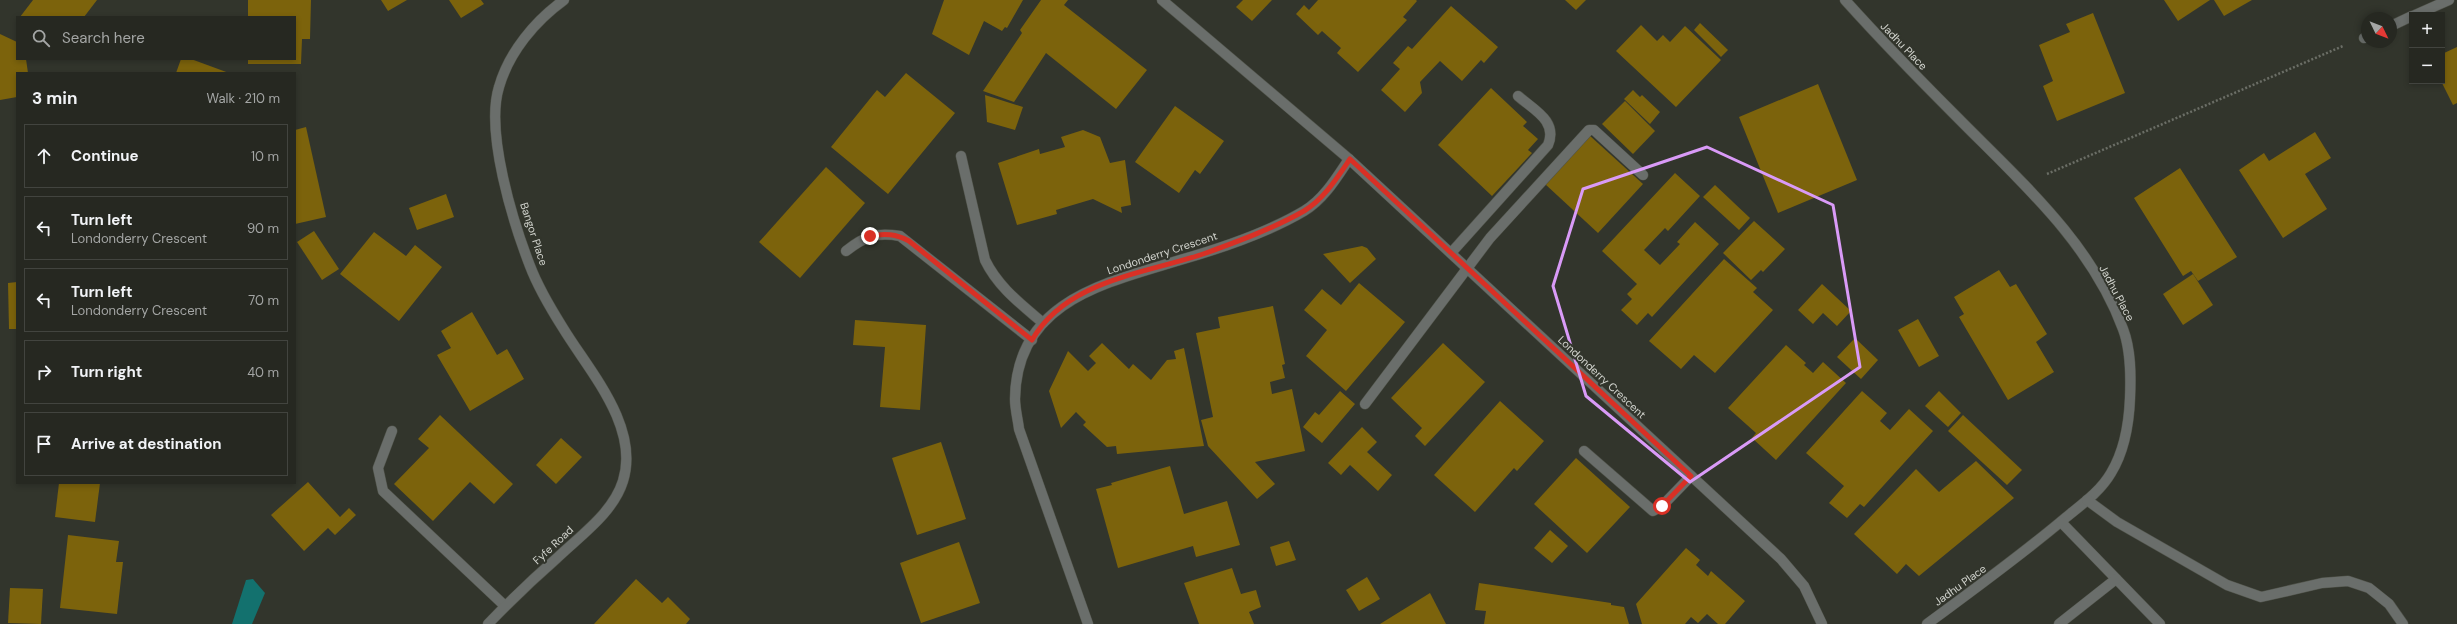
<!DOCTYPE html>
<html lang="en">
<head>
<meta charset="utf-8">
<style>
	body { margin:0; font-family:"DM Sans",sans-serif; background:#32342e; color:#f1f3f6 }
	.controls { position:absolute; right:12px; top:12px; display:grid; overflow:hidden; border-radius:0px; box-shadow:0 2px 6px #0003 }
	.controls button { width:36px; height:36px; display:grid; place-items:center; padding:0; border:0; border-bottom:1px solid #42443f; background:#262821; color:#f1f3f6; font:20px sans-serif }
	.compass { position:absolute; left:2361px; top:12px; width:36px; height:36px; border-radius:50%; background:#262821; box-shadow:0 2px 6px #0003; rotate:133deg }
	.stop { position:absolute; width:12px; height:12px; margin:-9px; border:3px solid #d93025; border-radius:50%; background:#fff }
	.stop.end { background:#d93025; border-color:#fff; box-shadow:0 1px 4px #0008 }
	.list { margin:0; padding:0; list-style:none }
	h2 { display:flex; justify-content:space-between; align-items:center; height:52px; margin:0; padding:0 16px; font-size:17px }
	h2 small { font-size:13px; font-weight:400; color:#a4a6a5 }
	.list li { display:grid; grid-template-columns:26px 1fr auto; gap:12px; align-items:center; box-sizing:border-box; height:64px; margin:0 8px 8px; padding:0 8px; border:1px solid #42443f; border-radius:0px }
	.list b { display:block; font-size:15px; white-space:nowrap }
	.list p { margin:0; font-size:13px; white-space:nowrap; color:#a4a6a5 }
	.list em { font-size:13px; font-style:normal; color:#a4a6a5 }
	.icon { flex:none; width:22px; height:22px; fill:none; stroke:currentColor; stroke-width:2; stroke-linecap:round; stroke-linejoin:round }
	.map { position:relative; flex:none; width:2457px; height:624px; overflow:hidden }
	.search { position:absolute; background:#262821; box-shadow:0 2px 6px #0003; left:16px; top:16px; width:280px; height:44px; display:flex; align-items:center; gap:10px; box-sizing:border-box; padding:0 14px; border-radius:0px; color:#a4a6a5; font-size:15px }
	.panel { position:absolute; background:#262821; box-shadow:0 2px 6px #0003; left:16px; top:72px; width:280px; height:412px; border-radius:0px }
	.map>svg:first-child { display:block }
	.water { fill:#13716e }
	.building { fill:#7c630c }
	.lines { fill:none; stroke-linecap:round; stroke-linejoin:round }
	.minor-casing { stroke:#4f5249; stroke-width:11 }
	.path { stroke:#6b6e66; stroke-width:2.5; stroke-dasharray:2 2; stroke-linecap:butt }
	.minor { stroke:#6a6e6b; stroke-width:10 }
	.route { stroke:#d93025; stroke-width:5 }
	.marked { fill:none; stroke:#d99af7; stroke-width:3; stroke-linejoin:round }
	.labels { text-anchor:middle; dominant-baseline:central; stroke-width:4; stroke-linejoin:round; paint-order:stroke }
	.street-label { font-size:11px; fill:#d3d5cf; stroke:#32352c }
</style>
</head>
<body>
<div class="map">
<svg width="2457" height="624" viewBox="0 0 2457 624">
	<rect width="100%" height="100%" fill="#32352c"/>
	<polygon class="water" points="253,579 265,593 252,624 232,624 246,580"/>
	<g class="building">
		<polygon points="33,0 97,0 84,17 20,17"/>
		<polygon points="248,0 311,0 310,39 302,39 301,64 248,64 248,59 295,59 295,17 248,17"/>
		<polygon points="381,0 407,0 388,11"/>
		<polygon points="449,0 481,0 484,4 461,18"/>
		<polygon points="944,0 1023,0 1007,28 1005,27 1002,31 984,21 969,55 932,34"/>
		<polygon points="1041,0 1068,0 1064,5 1147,70 1116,109 1046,53 1014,102 983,91 1022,33 1020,30"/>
		<polygon points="1243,0 1272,0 1252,21 1236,7"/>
		<polygon points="1318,0 1416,0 1417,1 1403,17 1407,20 1358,72 1337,53 1341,48 1322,31 1318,35 1296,14 1304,5 1309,10"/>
		<polygon points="1565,0 1586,0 1576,10"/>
		<polygon points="2164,0 2210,0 2178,21"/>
		<polygon points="2214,0 2252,0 2224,16"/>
		<polygon points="1451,6 1498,47 1484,63 1481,60 1462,81 1440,61 1420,82 1422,93 1405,112 1381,90 1400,69 1393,63 1408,46 1412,49"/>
		<polygon points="2093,13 2125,93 2057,121 2043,86 2053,81 2039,45 2070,32 2066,24"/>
		<polygon points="1700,23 1728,50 1721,57 1694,30"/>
		<polygon points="1641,25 1657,41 1663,35 1670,42 1685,26 1721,60 1676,107 1616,51"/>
		<polygon points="0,34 17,42 17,59 26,59 28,73 17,73 17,97 0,100"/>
		<polygon points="2457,47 2457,103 2453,105 2441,81 2442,54"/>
		<polygon points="181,59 191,59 229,73 176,73"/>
		<polygon points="906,73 955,113 888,194 831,147 877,90 885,97"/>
		<polygon points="1818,84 1857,180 1778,213 1739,117"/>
		<polygon points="1491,88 1527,122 1523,126 1538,139 1528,150 1532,153 1492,196 1438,145"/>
		<polygon points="1633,90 1640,97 1642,95 1660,112 1650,124 1624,99"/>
		<polygon points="985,95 1023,107 1015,130 987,122"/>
		<polygon points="1625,101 1655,131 1633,154 1602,124"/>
		<polygon points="1175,106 1224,141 1200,174 1195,170 1179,193 1135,162"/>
		<polygon points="306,127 326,217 295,224 295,130"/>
		<polygon points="1083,130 1100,137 1110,163 1125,160 1131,205 1121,207 1122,213 1093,199 1056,210 1057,214 1017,225 998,163 1039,149 1040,154 1065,147 1061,137"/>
		<polygon points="2315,132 2331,158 2305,174 2327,209 2283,238 2239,170 2264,153 2269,161"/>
		<polygon points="1589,135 1643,184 1598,233 1545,184"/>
		<polygon points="826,167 865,203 800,278 759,242"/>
		<polygon points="2180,168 2237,257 2198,281 2191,271 2183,276 2134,198"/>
		<polygon points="1675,173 1700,196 1668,231 1665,228 1644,250 1660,265 1680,244 1677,242 1695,222 1719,244 1652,317 1648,313 1637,325 1621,310 1632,299 1627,294 1637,284 1602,251"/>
		<polygon points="1715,185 1750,218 1739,230 1703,197"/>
		<polygon points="446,194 454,217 417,230 409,208"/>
		<polygon points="1754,221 1785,249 1763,272 1761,270 1751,280 1723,253"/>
		<polygon points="314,231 339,269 322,280 297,242"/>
		<polygon points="374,232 406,256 415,245 442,267 399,321 340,274"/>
		<polygon points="1362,246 1367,248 1376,259 1350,283 1323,254"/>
		<polygon points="1724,259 1757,288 1753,292 1773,310 1715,373 1694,355 1681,369 1649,341"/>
		<polygon points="1999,270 2010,287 2016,284 2047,334 2036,342 2054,372 2008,400 1959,317 1964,314 1954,297"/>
		<polygon points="2193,274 2213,305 2183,325 2163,294"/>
		<polygon points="17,282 17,329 9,329 8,283"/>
		<polygon points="1359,283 1405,322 1346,391 1306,356 1327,330 1304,310 1322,289 1341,305"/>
		<polygon points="1822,284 1851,311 1837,326 1823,313 1813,324 1798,310"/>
		<polygon points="1273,306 1285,364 1282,365 1285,378 1270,382 1272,394 1292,389 1305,451 1255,462 1275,484 1257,499 1208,446 1201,420 1213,417 1196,333 1220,328 1218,317"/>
		<polygon points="472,312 497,355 507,349 524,379 470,411 437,355 451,348 441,331"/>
		<polygon points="1918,319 1939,356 1919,367 1898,330"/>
		<polygon points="855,320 926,325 920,410 880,407 885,347 853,345"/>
		<polygon points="1855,338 1878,360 1861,379 1837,357"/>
		<polygon points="1102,343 1129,369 1133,364 1151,380 1167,360 1176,359 1174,351 1184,348 1204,446 1117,454 1116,446 1107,447 1083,425 1086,422 1076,412 1061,428 1049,391 1068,351 1088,371 1096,363 1089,356"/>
		<polygon points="1443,343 1485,382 1425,446 1415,436 1422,428 1391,398"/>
		<polygon points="1786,345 1806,363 1804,365 1813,373 1823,362 1846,383 1776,460 1752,438 1756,433 1728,408"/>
		<polygon points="1340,391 1355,404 1322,443 1303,427 1315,412 1319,415"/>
		<polygon points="1862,391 1887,413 1880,421 1890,430 1909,409 1933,431 1864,507 1860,504 1847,518 1829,503 1844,486 1806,453"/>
		<polygon points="1939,391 1961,413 1948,427 1925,406"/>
		<polygon points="1500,401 1544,441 1517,471 1514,468 1475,512 1434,475"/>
		<polygon points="440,415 513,484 494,504 470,482 433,521 394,484 429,448 418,439"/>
		<polygon points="1963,415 2022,470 2007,485 1948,431"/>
		<polygon points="1362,427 1377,442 1367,452 1392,475 1378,491 1350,465 1341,475 1328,463"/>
		<polygon points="561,438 582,457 556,484 536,465"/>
		<polygon points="941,442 966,519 917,535 892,458"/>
		<polygon points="1576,458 1630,507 1587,553 1534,504"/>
		<polygon points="1976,461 2014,498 1919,576 1906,564 1897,574 1854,534 1916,469 1939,492"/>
		<polygon points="1170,466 1184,514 1227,501 1240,545 1196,557 1193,546 1118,568 1096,489 1112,485 1111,483"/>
		<polygon points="308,482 340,517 349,508 356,515 335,535 328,528 304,551 271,515"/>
		<polygon points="59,483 100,483 95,522 55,517"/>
		<polygon points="1550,530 1568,546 1552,563 1534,548"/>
		<polygon points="68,535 119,541 116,562 123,562 117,614 60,608"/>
		<polygon points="1289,541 1296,560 1276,566 1270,547"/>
		<polygon points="959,542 980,603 921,623 900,563"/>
		<polygon points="1686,548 1700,560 1696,565 1708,576 1711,571 1745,601 1725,624 1718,624 1707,614 1698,623 1691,617 1685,624 1642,624 1636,604"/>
		<polygon points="1232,568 1241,594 1256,590 1261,607 1249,612 1254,624 1199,624 1184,583"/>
		<polygon points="1367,577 1380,599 1359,611 1346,590"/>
		<polygon points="636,579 662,603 668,597 690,619 686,624 594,624"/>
		<polygon points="1479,583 1611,603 1611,605 1624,607 1629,624 1484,624 1486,611 1475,610"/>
		<polygon points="10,588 43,589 41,624 8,623"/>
		<polygon points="1430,593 1446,624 1380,624"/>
	</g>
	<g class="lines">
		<defs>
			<g id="minor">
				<polyline points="1162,0 1349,159 1781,559 1804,586 1822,624"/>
				<path d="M 1845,0 C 1881,40 1918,78 1956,116 C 2019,180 2091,242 2123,329 C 2131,350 2131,375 2130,398 C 2129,424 2125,450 2111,473 C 2100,492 2081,505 2064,519 C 2020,556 1973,590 1927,624"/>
				<polyline points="2415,15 2449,0"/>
				<polyline points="2391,26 2412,16"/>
				<polyline points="2364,38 2367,36"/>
				<path d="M 961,156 L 985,260 C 998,287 1021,304 1043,323"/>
				<path d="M 846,251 C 865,236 876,232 900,236 L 1032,340"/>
				<path d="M 1451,253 L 1548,145 C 1558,121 1534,110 1518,96"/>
				<polyline points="1365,404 1490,238 1589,130 1594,130 1643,175"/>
				<polyline points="392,431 378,468 383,491 505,606"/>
				<polyline points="1584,451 1653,511 1662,506 1691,476"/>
				<polyline points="2087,500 2117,522 2227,585 2261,597 2322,583 2348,581 2369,588 2389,604 2403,624"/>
				<polyline points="2061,522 2160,624"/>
				<path d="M 488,624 C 510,601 533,579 557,558 C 581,535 613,513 623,481 C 640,426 589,371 563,328 C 551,309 538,287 530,266 C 513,222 485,132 499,87 C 509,52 535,21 564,0"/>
				<path d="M 1088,624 L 1019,429 C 1018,420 1015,409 1015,399 C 1016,301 1105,283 1180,260 C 1222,248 1267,233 1304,211 C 1324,199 1337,177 1349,159"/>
				<polyline points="2059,624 2116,579"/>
			</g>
		</defs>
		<use href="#minor" class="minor-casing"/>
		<polyline class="path" points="2047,174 2343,46"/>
		<use href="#minor" class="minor"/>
	</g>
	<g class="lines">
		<path class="route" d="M 870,236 C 885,233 896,234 909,241 L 1032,340 C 1067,279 1146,274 1206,253 C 1239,241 1274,228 1304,211 C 1324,199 1337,178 1350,159 L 1691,476 L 1662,506"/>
	</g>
	<path class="marked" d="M 1707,147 L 1833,205 L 1860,367 L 1690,482 L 1586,396 L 1553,286 L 1583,189 Z"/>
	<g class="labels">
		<g class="street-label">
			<text transform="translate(1904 46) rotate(46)">Jadhu Place</text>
			<text transform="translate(534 234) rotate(72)">Bangor Place</text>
			<text transform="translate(1162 253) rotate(-18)">Londonderry Crescent</text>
			<text transform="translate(2117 293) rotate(62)">Jadhu Place</text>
			<text transform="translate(1602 377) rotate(43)">Londonderry Crescent</text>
			<text transform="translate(553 545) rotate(-43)">Fyfe Road</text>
			<text transform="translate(1960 585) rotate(-36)">Jadhu Place</text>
		</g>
	</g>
</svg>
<div class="controls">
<button>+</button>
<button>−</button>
</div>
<svg class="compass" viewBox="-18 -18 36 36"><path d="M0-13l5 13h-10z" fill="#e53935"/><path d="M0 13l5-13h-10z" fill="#a4a6a5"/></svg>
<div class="stop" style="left:1662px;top:506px"></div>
<div class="stop end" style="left:870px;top:236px"></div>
<div class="search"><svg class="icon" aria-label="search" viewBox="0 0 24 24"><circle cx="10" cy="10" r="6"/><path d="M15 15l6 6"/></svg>Search here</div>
<section class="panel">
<h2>3 min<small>Walk · 210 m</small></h2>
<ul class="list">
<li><svg class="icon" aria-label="ahead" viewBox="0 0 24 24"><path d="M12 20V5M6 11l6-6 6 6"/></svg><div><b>Continue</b></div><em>10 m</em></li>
<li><svg class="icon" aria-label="left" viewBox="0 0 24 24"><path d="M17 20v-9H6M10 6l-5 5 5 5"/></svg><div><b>Turn left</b><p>Londonderry Crescent</p></div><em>90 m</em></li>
<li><svg class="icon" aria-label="left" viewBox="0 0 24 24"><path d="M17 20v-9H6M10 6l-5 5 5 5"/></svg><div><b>Turn left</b><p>Londonderry Crescent</p></div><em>70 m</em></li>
<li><svg class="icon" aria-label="right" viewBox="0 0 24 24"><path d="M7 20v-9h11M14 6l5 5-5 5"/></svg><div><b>Turn right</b></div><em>40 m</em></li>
<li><svg class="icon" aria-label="arrive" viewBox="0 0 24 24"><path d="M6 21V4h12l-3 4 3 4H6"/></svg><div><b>Arrive at destination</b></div></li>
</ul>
</section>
</div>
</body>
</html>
